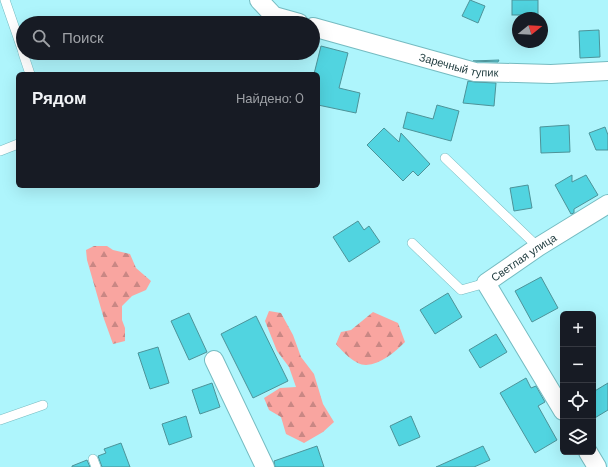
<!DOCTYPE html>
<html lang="ru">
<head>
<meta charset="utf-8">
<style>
	body { margin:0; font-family:"DM Sans",sans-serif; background:#242831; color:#f1f3f6 }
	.controls { position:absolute; right:12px; bottom:12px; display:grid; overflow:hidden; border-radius:6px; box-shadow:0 4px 16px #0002 }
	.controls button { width:36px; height:36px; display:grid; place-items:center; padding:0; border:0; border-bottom:1px solid #363941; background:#171b24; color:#f1f3f6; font:20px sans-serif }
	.compass { position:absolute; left:512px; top:12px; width:36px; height:36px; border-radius:50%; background:#171b24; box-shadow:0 4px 16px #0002; rotate:72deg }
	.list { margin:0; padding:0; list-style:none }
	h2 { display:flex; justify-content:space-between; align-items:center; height:52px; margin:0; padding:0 16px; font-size:17px }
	h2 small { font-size:13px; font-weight:400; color:#9ea1a6 }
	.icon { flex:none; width:22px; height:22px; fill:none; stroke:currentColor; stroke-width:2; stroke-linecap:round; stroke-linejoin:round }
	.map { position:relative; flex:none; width:608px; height:467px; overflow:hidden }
	.search { position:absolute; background:#171b24; box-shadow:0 4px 16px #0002; left:16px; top:16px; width:304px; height:44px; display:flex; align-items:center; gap:10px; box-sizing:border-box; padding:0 14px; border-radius:22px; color:#9ea1a6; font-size:15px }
	.panel { position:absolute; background:#171b24; box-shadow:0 4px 16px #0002; left:16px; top:72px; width:304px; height:116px; border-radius:6px }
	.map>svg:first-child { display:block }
	.forest { fill:url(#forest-firs) }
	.building { fill:#51d4e0; stroke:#4d9399 }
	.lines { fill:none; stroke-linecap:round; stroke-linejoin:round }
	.lane-casing { stroke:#75bbc1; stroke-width:10 }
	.street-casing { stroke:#75bbc1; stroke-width:20 }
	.lane { stroke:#fff; stroke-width:9 }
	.street { stroke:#fff; stroke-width:18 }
	.labels { text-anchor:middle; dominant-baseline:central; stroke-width:3; stroke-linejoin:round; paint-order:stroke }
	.street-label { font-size:11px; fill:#1d3a3d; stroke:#aef5fc }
</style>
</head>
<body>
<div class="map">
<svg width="608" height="467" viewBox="0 0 608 467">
	<defs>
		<pattern id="forest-firs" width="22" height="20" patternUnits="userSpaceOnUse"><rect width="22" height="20" fill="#f9a5a0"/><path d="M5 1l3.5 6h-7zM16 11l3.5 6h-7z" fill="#c98784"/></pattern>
	</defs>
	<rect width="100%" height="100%" fill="#aef5fc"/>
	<g class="forest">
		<polygon points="94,246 107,246 113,250 130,254 136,268 151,281 146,290 132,296 122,306 122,320 125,328 125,341 113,344 104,319 87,260 86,250"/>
		<polygon points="269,311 281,313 293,335 301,357 314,374 323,404 334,422 323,432 304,443 286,434 281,417 269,410 264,398 280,388 296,387 289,367 277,351 265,321"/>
		<path d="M 373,312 L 398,323 L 405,342 C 395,352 381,364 366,365 C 355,365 342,351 336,344 L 341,332 L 351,330 Z"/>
	</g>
	<g class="building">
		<polygon points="470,0 485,6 478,23 462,16"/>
		<rect x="512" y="0" width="26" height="15"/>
		<polygon points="599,30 600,57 580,58 579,31"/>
		<polygon points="321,46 348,53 339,88 360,93 356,113 318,105 318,74 314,74"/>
		<polygon points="499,60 498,62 473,61"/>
		<polygon points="468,81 475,82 496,83 494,106 463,103"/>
		<polygon points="437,105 459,111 451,141 403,128 407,112 433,119"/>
		<polygon points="569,125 570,152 541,153 540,127"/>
		<polygon points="605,127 608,135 608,150 596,150 589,133"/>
		<polygon points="384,128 399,142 401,133 430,164 418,176 413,171 403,181 367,145"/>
		<polygon points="572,175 572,182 586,175 598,195 574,209 574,213 571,214 555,185"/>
		<polygon points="528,185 532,208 514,211 510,188"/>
		<polygon points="358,221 364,230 369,226 380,242 349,262 333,237"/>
		<polygon points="541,277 558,308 532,322 515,291"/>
		<polygon points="448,293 462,317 435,334 420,310"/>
		<polygon points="189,313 207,352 189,360 171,321"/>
		<polygon points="256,316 288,381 253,398 221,334"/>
		<polygon points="496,334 507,352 480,368 469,350"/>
		<polygon points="158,347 169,383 150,389 138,353"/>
		<polygon points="526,378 531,388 536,386 545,402 538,406 557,440 535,453 500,393"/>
		<polygon points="212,383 220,407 200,414 192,390"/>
		<polygon points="608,383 608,410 593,419 593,392"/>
		<polygon points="186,416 192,437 169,445 162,424"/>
		<polygon points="411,416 420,437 399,446 390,426"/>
		<polygon points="121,443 130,467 102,467 98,456 106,453 104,449"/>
		<polygon points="317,446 324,467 275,467 274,461"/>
		<polygon points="483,446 490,460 474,467 436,467"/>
		<polygon points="87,460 90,467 72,467 72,466"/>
	</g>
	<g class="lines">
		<defs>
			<g id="lane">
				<polyline points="5,0 23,52"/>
				<polyline points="23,53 30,74"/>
				<polyline points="0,151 18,144"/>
				<polyline points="445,158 538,247"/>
				<polyline points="412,243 461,290 486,283"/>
				<polyline points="0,420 43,405"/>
				<polyline points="93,459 96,467"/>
			</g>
			<g id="street">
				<polyline points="259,0 274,16 299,23"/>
				<path id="s1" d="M 313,27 L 475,72 L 551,74 L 608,71"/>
				<polyline points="214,360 265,467"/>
				<path id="s2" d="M 563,411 L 486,283 L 538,247 L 608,204"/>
				<polyline points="588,452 597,467"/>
			</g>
		</defs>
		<use href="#lane" class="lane-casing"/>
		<use href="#street" class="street-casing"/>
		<use href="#lane" class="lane"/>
		<use href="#street" class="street"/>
	</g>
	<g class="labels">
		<g class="street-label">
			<text stroke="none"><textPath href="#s1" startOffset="151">Заречный тупик</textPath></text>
			<text stroke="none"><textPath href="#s2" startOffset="195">Светлая улица</textPath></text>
		</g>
	</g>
</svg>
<div class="controls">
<button>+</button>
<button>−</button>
<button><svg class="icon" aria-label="locate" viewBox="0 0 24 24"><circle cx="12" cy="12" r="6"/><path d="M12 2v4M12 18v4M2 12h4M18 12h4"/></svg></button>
<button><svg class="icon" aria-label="layers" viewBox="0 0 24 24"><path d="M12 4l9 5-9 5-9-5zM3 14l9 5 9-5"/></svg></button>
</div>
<svg class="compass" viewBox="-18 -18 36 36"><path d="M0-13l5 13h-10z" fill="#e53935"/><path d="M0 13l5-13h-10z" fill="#9ea1a6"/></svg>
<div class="search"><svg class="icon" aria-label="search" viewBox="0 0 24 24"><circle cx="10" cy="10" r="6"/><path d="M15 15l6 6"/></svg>Поиск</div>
<section class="panel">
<h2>Рядом<small>Найдено: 0</small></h2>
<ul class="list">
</ul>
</section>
</div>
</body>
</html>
